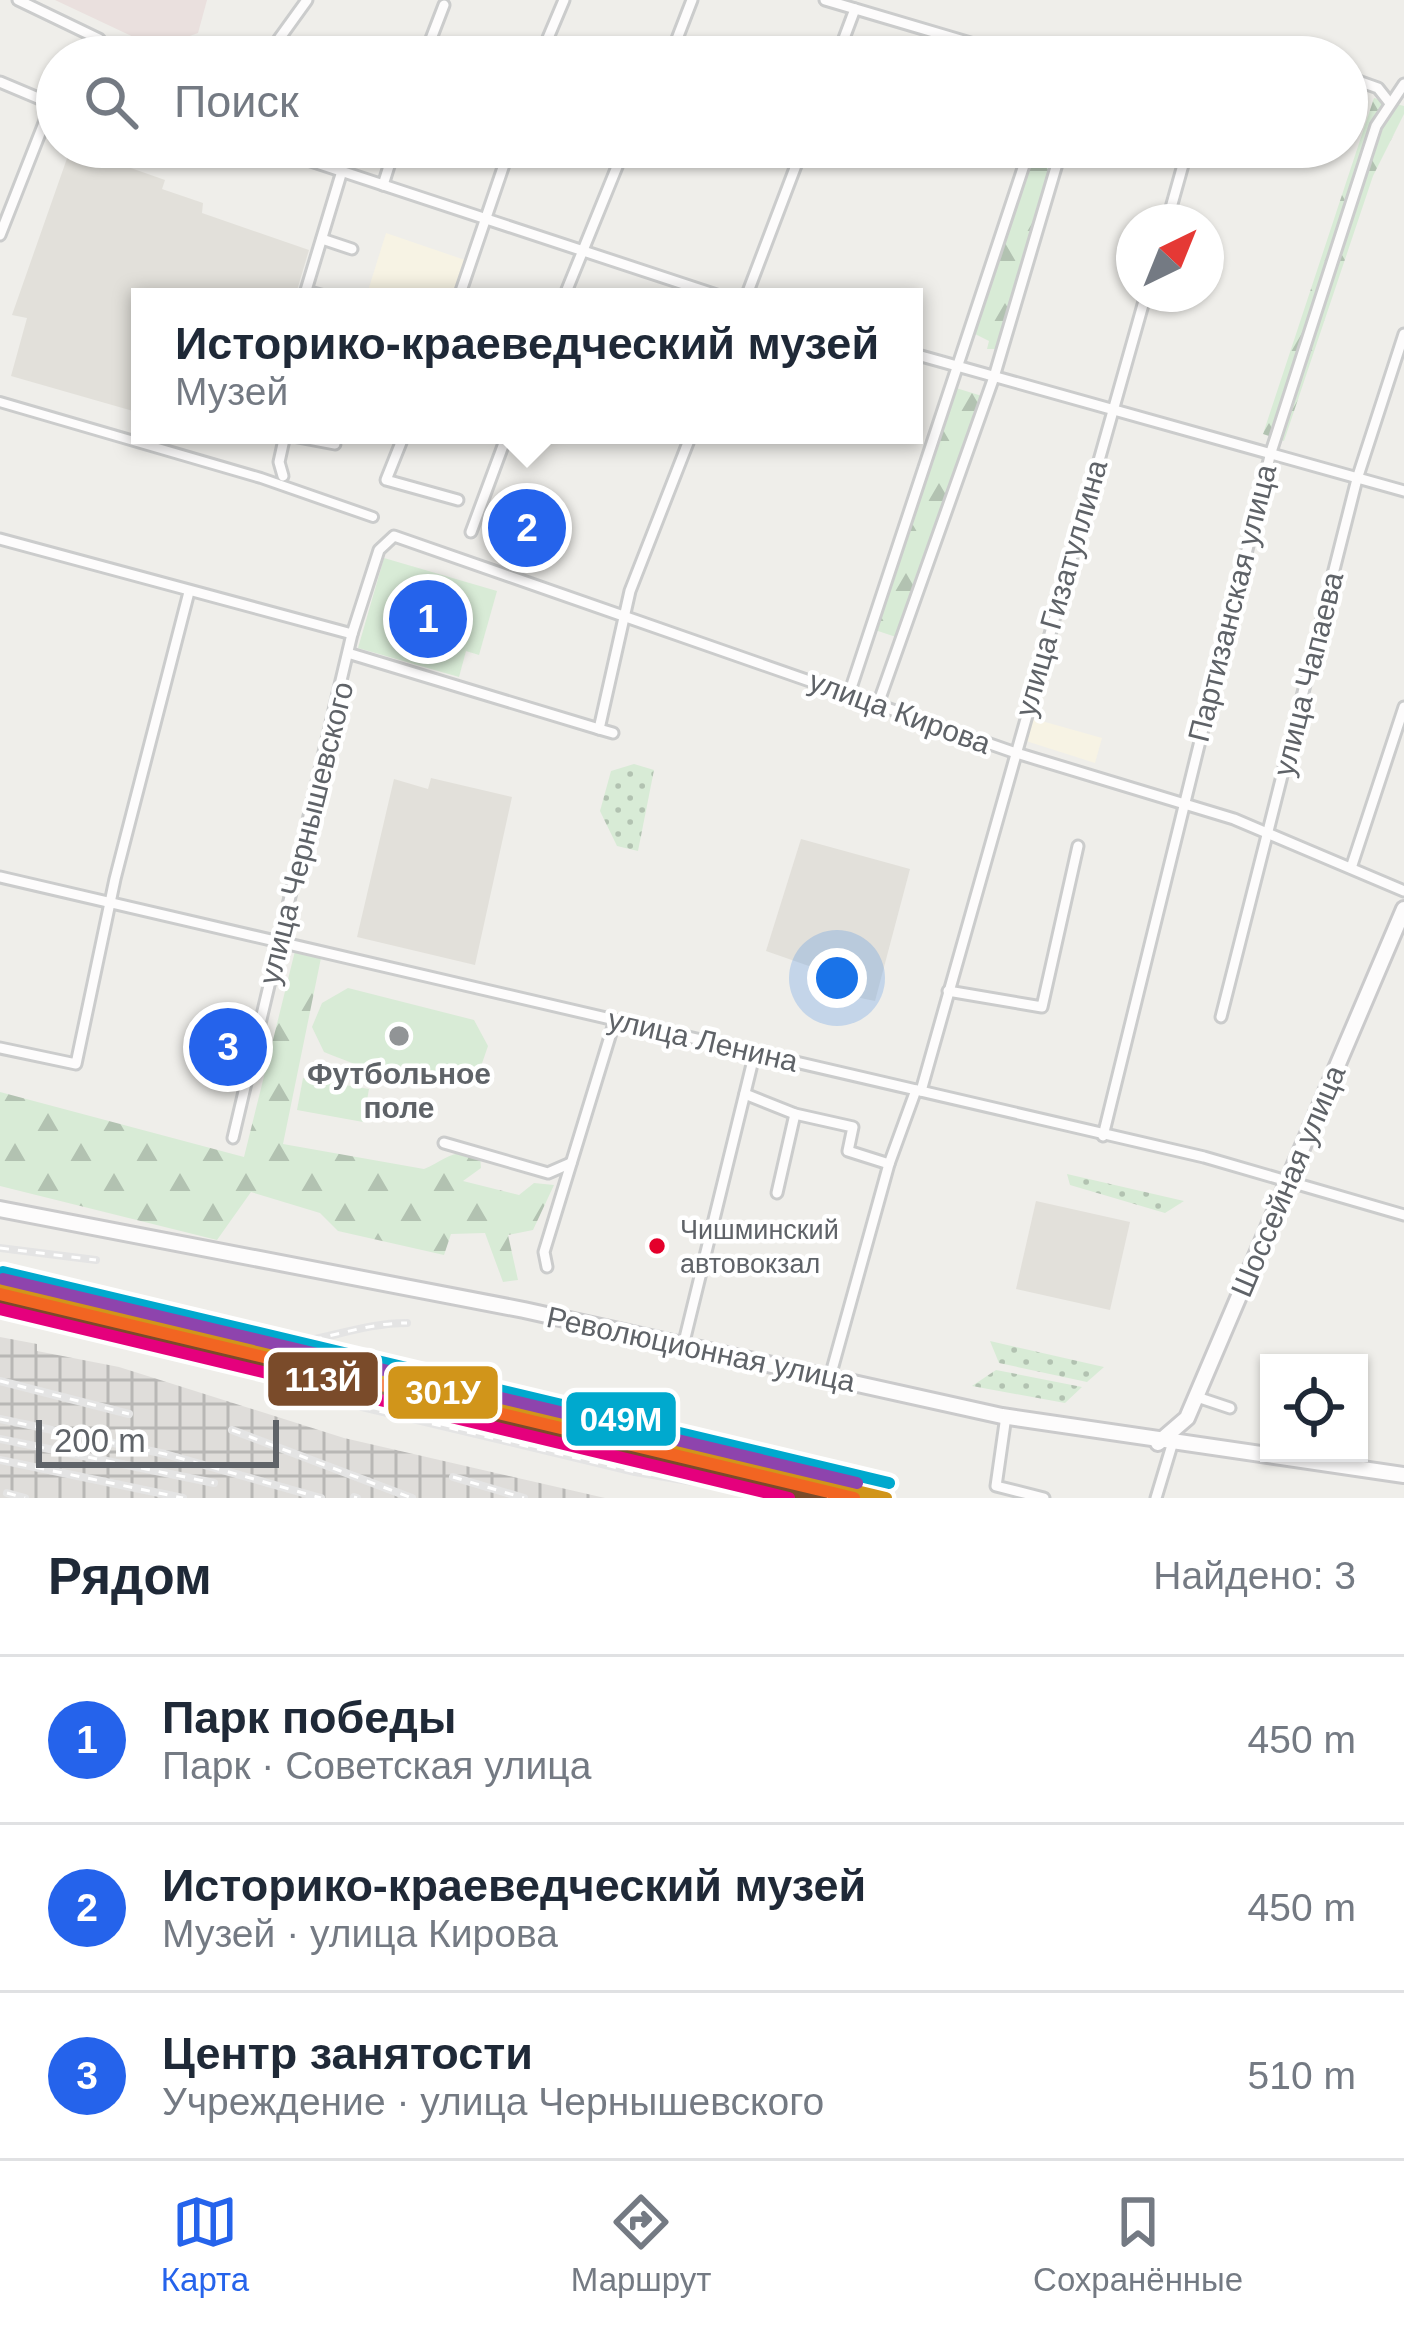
<!DOCTYPE html>
<html lang="ru">
<head>
<meta charset="utf-8">
<style>
	body { margin:0; font-family:Helvetica,sans-serif; background:#f6f6f7; color:#1f2937 }
	.controls { position:absolute; right:36px; bottom:36px; display:grid; overflow:hidden; border-radius:0px; box-shadow:0 3px 9px #0004 }
	.controls button { width:108px; height:108px; display:grid; place-items:center; padding:0; border:0; border-bottom:3px solid #e0e1e3; background:#fff; color:#1f2937; font:60px sans-serif }
	.compass { position:absolute; left:1116px; top:204px; width:108px; height:108px; border-radius:50%; background:#fff; box-shadow:0 3px 9px #0004; rotate:43deg }
	.scale { position:absolute; left:36px; bottom:30px; width:243px; box-sizing:border-box; padding-left:12px; border:6px solid #5f6368; border-top:0; font-size:33px; line-height:42px; white-space:nowrap; color:#5f6368; -webkit-text-stroke:9px #fff; paint-order:stroke }
	.you { position:absolute; left:837px; top:978px; width:42px; height:42px; margin:-30px; border:9px solid #fff; border-radius:50%; background:#1a73e8; box-shadow:0 0 0 18px #1a73e833 }
	.badge { display:grid; place-items:center; width:78px; height:78px; border-radius:50%; background:#2563eb; color:#fff; font-size:39px; font-weight:700 }
	.pin { position:absolute; translate:-50% -50%; border:6px solid #fff; box-shadow:0 3px 12px #0006 }
	.popup { position:absolute; left:131px; top:288px; width:792px; height:156px; box-sizing:border-box; display:grid; place-content:center; border-radius:0px; background:#fff; filter:drop-shadow(0 3px 9px #0005); font-size:39px; white-space:nowrap; color:#747a83 }
	.popup b { font-size:45px; color:#1f2937 }
	.popup::after { content:''; position:absolute; left:50%; top:100%; margin-left:-24px; border:24px solid transparent; border-top-color:#fff }
	.list { margin:0; padding:0; list-style:none }
	h2 { display:flex; justify-content:space-between; align-items:center; height:156px; margin:0; padding:0 48px; font-size:51px }
	h2 small { font-size:39px; font-weight:400; color:#747a83 }
	.list li { display:grid; grid-template-columns:78px 1fr auto; gap:36px; align-items:center; box-sizing:border-box; height:168px; padding:0 48px; border-top:3px solid #e0e1e3 }
	.list b { display:block; font-size:45px; white-space:nowrap }
	.list p { margin:0; font-size:39px; white-space:nowrap; color:#747a83 }
	.list em { font-size:39px; font-style:normal; color:#747a83 }
	.icon { flex:none; width:66px; height:66px; fill:none; stroke:currentColor; stroke-width:2; stroke-linecap:round; stroke-linejoin:round }
	.map { position:relative; flex:none; width:1404px; height:1498px; overflow:hidden }
	.search { position:absolute; background:#fff; box-shadow:0 3px 9px #0004; left:36px; right:36px; top:36px; height:132px; display:flex; align-items:center; gap:30px; box-sizing:border-box; padding:0 42px; border-radius:66px; color:#747a83; font-size:45px }
	.sheet { height:660px; background:#fff }
	nav { display:flex; justify-content:space-around; align-items:center; box-sizing:border-box; height:168px; border-top:3px solid #e0e1e3; background:#fff; font-size:33px; color:#747a83 }
	nav a { display:grid; justify-items:center; gap:6px }
	nav .on { color:#2563eb }
	.map>svg:first-child { display:block }
	.commercial { fill:#f7f3e4 }
	.industrial { fill:url(#industrial-grid) }
	.education { fill:#e2e0da }
	.medical { fill:#eae0de }
	.grass { fill:url(#grass-dots) }
	.forest { fill:url(#forest-firs) }
	.park { fill:#d8ebd6 }
	.lines { fill:none; stroke-linecap:round; stroke-linejoin:round }
	.pedestrian-casing { stroke:#cbcccc; stroke-width:14 }
	.minor-casing { stroke:#cbcccc; stroke-width:15 }
	.secondary-casing { stroke:#cacacb; stroke-width:20 }
	.pedestrian { stroke:#fdfcfc; stroke-width:8 }
	.minor { stroke:#fdfcfc; stroke-width:9 }
	.secondary { stroke:#fdfcfc; stroke-width:14 }
	.rail-casing { stroke:#e4e4e4; stroke-width:8 }
	.rail { stroke:#fff; stroke-width:3; stroke-dasharray:9; stroke-linecap:butt }
	.rail-1-casing { stroke:#fff; stroke-width:21 }
	.rail-2-casing { stroke:#fff; stroke-width:21 }
	.rail-3-casing { stroke:#fff; stroke-width:21 }
	.rail-4-casing { stroke:#fff; stroke-width:21 }
	.rail-5-casing { stroke:#fff; stroke-width:21 }
	.rail-6-casing { stroke:#fff; stroke-width:21 }
	.rail-1 { stroke:#d1951a; stroke-width:12 }
	.rail-2 { stroke:#7a4b2a; stroke-width:12 }
	.rail-3 { stroke:#00a9ce; stroke-width:12 }
	.rail-4 { stroke:#f26522; stroke-width:12 }
	.rail-5 { stroke:#e5007d; stroke-width:12 }
	.rail-6 { stroke:#8e44ad; stroke-width:12 }
	.poi-dot { fill:#919496; stroke:#fff; stroke-width:4.5 }
	.bus-dot { fill:#e4002b; stroke:#fff; stroke-width:4.5 }
	.labels { text-anchor:middle; dominant-baseline:central; stroke-width:9; stroke-linejoin:round; paint-order:stroke }
	.bus-label { font-size:27px; fill:#5f6368; stroke:#fff; text-anchor:start }
	.street-label { font-size:30px; fill:#5f6368; stroke:#fff }
	.poi-label { font-size:30px; font-weight:bold; fill:#5f6368; stroke:#fff }
	.line-badge { stroke:#fff; stroke-width:4.5 }
	.badge-label { font-size:33px; text-anchor:middle; font-weight:bold; fill:#fff }
</style>
</head>
<body>
<div class="map">
<svg width="1404" height="1498" viewBox="0 0 1404 1498">
	<defs>
		<pattern id="industrial-grid" width="8" height="8" patternUnits="userSpaceOnUse" patternTransform="scale(3)"><rect width="8" height="8" fill="#dfddda"/><path d="M0 4h8M4 0v8" fill="none" stroke="#b8b7b5"/></pattern>
		<pattern id="grass-dots" width="8" height="8" patternUnits="userSpaceOnUse" patternTransform="scale(3)"><rect width="8" height="8" fill="#d8ebd6"/><path d="M2 2h.1M6 6h.1" fill="none" stroke="#b2c2b1" stroke-width="1.8" stroke-linecap="round"/></pattern>
		<pattern id="forest-firs" width="22" height="20" patternUnits="userSpaceOnUse" patternTransform="scale(3)"><rect width="22" height="20" fill="#d8ebd6"/><path d="M5 1l3.5 6h-7zM16 11l3.5 6h-7z" fill="#b2c2b1"/></pattern>
	</defs>
	<rect width="100%" height="100%" fill="#efeeea"/>
	<g class="commercial">
		<polygon points="386,233 465,260 451,297 366,297"/>
		<polygon points="1031,718 1102,738 1095,763 1026,741"/>
	</g>
	<polygon class="industrial" points="0,1337 37,1344 37,1351 119,1367 344,1438 605,1498 0,1498"/>
	<g class="education">
		<polygon points="71,147 165,180 162,189 203,203 202,213 309,250 295,297 140,297 140,413 11,376 27,318 12,315"/>
		<polygon points="431,778 512,797 475,965 357,937 394,779 428,789"/>
		<polygon points="801,839 910,869 875,1001 827,991 829,973 766,951"/>
		<polygon points="1036,1201 1130,1222 1110,1310 1016,1289"/>
	</g>
	<polygon class="medical" points="55,0 207,0 198,33 157,48"/>
	<g class="grass">
		<polygon points="634,764 654,770 638,851 617,846 600,811 611,771"/>
		<polygon points="1067,1174 1184,1201 1165,1213 1070,1185"/>
		<polygon points="990,1341 1104,1367 1087,1382 999,1363"/>
		<polygon points="996,1370 1082,1387 1065,1403 972,1386"/>
	</g>
	<g class="forest">
		<polygon points="1374,98 1404,106 1404,114 1373,176 1284,441 1263,434"/>
		<polygon points="1035,147 1058,147 996,349 987,349 989,341 973,333"/>
		<polygon points="956,388 982,396 896,637 875,630"/>
		<path d="M 295,951 L 321,958 L 283,1144 L 424,1169 C 445,1160 454,1147 480,1156 L 481,1168 L 463,1181 L 519,1195 L 534,1183 L 554,1185 L 533,1230 L 508,1235 L 518,1280 L 503,1282 L 485,1233 L 451,1234 L 444,1255 L 338,1231 L 320,1213 L 251,1192 L 217,1240 L 0,1186 L 0,1092 L 244,1157 Z"/>
	</g>
	<g class="park">
		<polygon points="384,558 497,591 479,655 466,651 459,677 358,648"/>
		<path d="M 348,988 L 474,1020 L 488,1046 L 478,1075 C 435,1097 367,1069 324,1052 L 312,1027 L 322,1003 Z"/>
		<polygon points="303,1078 369,1089 363,1122 297,1110"/>
	</g>
	<g class="lines">
		<defs>
			<polyline id="pedestrian" points="0,402 261,478 373,517"/>
			<g id="minor">
				<polyline points="18,0 99,39 114,57"/>
				<polyline points="825,0 1018,57"/>
				<polyline points="71,57 73,52"/>
				<polyline points="266,57 307,0"/>
				<polyline points="424,57 444,5"/>
				<polyline points="540,57 564,0"/>
				<polyline points="670,57 692,0"/>
				<polyline points="837,57 855,9"/>
				<polyline points="1347,77 1378,88 1389,102"/>
				<polyline points="0,82 57,106"/>
				<polyline points="268,147 723,297"/>
				<polyline points="383,185 395,147"/>
				<polyline points="1167,222 1188,147"/>
				<polyline points="0,235 57,90"/>
				<polyline points="322,239 352,249"/>
				<polyline points="306,291 328,297"/>
				<polyline points="304,297 342,171"/>
				<polyline points="459,297 510,147"/>
				<polyline points="564,297 625,147"/>
				<polyline points="746,297 803,147"/>
				<polyline points="914,354 1404,491"/>
				<polyline points="263,435 277,435"/>
				<polyline points="287,435 335,444"/>
				<polyline points="404,435 386,480 458,500"/>
				<polyline points="283,476 279,462 285,435"/>
				<polyline points="471,532 507,435"/>
				<polyline points="0,539 352,634"/>
				<polyline points="351,654 599,729"/>
				<polyline points="849,694 1030,147"/>
				<polyline points="878,704 994,377 1062,147"/>
				<polyline points="613,733 599,729 630,591 691,435"/>
				<polyline points="1351,868 1404,707"/>
				<polyline points="0,877 1204,1157 1404,1215"/>
				<polyline points="948,991 1042,1007 1078,846"/>
				<polyline points="1221,1017 1357,479 1404,334"/>
				<polyline points="0,1048 76,1064 115,879 189,592"/>
				<polyline points="921,1091 1146,294"/>
				<polyline points="745,1094 795,1114 853,1127 848,1151 889,1164"/>
				<polyline points="1103,1136 1271,452 1376,126 1404,84"/>
				<polyline points="233,1138 352,634 379,550 394,536 1013,752 1234,819 1404,891"/>
				<polyline points="444,1143 548,1173 571,1163"/>
				<polyline points="777,1193 795,1114"/>
				<polyline points="547,1267 544,1252 615,1020"/>
				<polyline points="683,1346 755,1052"/>
				<polyline points="830,1377 889,1164 916,1090"/>
				<polyline points="1197,1397 1230,1408"/>
				<polyline points="1006,1416 996,1486 1044,1498"/>
				<polyline points="1156,1498 1172,1445"/>
			</g>
			<g id="secondary">
				<polyline points="0,1209 524,1310 1002,1416 1404,1475"/>
				<polyline points="1158,1443 1187,1418 1404,909"/>
			</g>
		</defs>
		<use href="#pedestrian" class="pedestrian-casing"/>
		<use href="#minor" class="minor-casing"/>
		<use href="#secondary" class="secondary-casing"/>
		<use href="#pedestrian" class="pedestrian"/>
		<use href="#minor" class="minor"/>
		<use href="#secondary" class="secondary"/>
		<defs>
			<g id="rail">
				<polyline points="0,1248 96,1260"/>
				<path d="M 0,1268 L 270,1345 C 318,1344 359,1323 407,1323"/>
				<polyline points="0,1292 29,1301"/>
				<polyline points="0,1381 129,1414"/>
				<polyline points="362,1407 635,1472 747,1491"/>
				<polyline points="0,1419 165,1454 321,1498"/>
				<polyline points="232,1430 412,1498"/>
				<polyline points="0,1439 214,1483"/>
				<polyline points="0,1460 183,1498"/>
				<polyline points="453,1477 524,1498"/>
				<polyline points="7,1493 25,1498"/>
				<polyline points="354,1497 357,1498"/>
			</g>
		</defs>
		<use href="#rail" class="rail-casing"/>
		<use href="#rail" class="rail"/>
		<defs>
			<polyline id="rail-1" points="0,1287 886,1498"/>
			<polyline id="rail-2" points="0,1302 821,1498"/>
			<polyline id="rail-3" points="3,1272 889,1483"/>
			<polyline id="rail-4" points="0,1294 854,1498"/>
			<polyline id="rail-5" points="0,1309 789,1498"/>
			<polyline id="rail-6" points="3,1279 857,1483"/>
		</defs>
		<use href="#rail-1" class="rail-1-casing"/>
		<use href="#rail-2" class="rail-2-casing"/>
		<use href="#rail-3" class="rail-3-casing"/>
		<use href="#rail-4" class="rail-4-casing"/>
		<use href="#rail-5" class="rail-5-casing"/>
		<use href="#rail-6" class="rail-6-casing"/>
		<use href="#rail-1" class="rail-1"/>
		<use href="#rail-2" class="rail-2"/>
		<use href="#rail-3" class="rail-3"/>
		<use href="#rail-4" class="rail-4"/>
		<use href="#rail-5" class="rail-5"/>
		<use href="#rail-6" class="rail-6"/>
	</g>
	<circle class="poi-dot" cx="399" cy="1036" r="12"/>
	<circle class="bus-dot" cx="657" cy="1246" r="10"/>
	<g class="labels">
		<g class="bus-label">
			<text x="680" y="1230">Чишминский<tspan x="680" dy="34">автовокзал</tspan></text>
		</g>
		<g class="street-label">
			<text transform="translate(1061 588) rotate(-74)">улица Гизатуллина</text>
			<text transform="translate(1232 603) rotate(-76)">Партизанская улица</text>
			<text transform="translate(1308 674) rotate(-76)">улица Чапаева</text>
			<text transform="translate(900 712) rotate(20)">улица Кирова</text>
			<text transform="translate(306 833) rotate(-76)">улица Чернышевского</text>
			<text transform="translate(703 1040) rotate(13)">улица Ленина</text>
			<text transform="translate(1288 1181) rotate(-67)">Шоссейная улица</text>
			<text transform="translate(701 1349) rotate(12)">Революционная улица</text>
		</g>
		<g class="poi-label">
			<text x="399" y="1073">Футбольное<tspan x="399" dy="34">поле</tspan></text>
		</g>
	</g>
	<g class="line-badge">
		<rect x="266" y="1350" width="114" height="58" rx="12" fill="#7a4b2a"/>
		<rect x="386" y="1364" width="114" height="57" rx="12" fill="#d1951a"/>
		<rect x="564" y="1390" width="114" height="58" rx="12" fill="#00a9ce"/>
	</g>
	<g class="badge-label">
		<text x="323" y="1391">113Й</text>
		<text x="443" y="1404">301У</text>
		<text x="621" y="1431">049М</text>
	</g>
</svg>
<div class="controls">
<button><svg class="icon" aria-label="locate" viewBox="0 0 24 24"><circle cx="12" cy="12" r="6"/><path d="M12 2v4M12 18v4M2 12h4M18 12h4"/></svg></button>
</div>
<svg class="compass" viewBox="-18 -18 36 36"><path d="M0-13l5 13h-10z" fill="#e53935"/><path d="M0 13l5-13h-10z" fill="#747a83"/></svg>
<div class="scale">200 m</div>
<div class="you"></div>
<div class="pin badge" style="left:428px;top:619px">1</div>
<div class="pin badge" style="left:527px;top:528px">2</div>
<div class="popup"><b>Историко-краеведческий музей</b>Музей</div>
<div class="pin badge" style="left:228px;top:1047px">3</div>
<div class="search"><svg class="icon" aria-label="search" viewBox="0 0 24 24"><circle cx="10" cy="10" r="6"/><path d="M15 15l6 6"/></svg>Поиск</div>
</div>
<section class="sheet">
<h2>Рядом<small>Найдено: 3</small></h2>
<ul class="list">
<li><span class="badge">1</span><div><b>Парк победы</b><p>Парк · Советская улица</p></div><em>450 m</em></li>
<li><span class="badge">2</span><div><b>Историко-краеведческий музей</b><p>Музей · улица Кирова</p></div><em>450 m</em></li>
<li><span class="badge">3</span><div><b>Центр занятости</b><p>Учреждение · улица Чернышевского</p></div><em>510 m</em></li>
</ul>
</section>
<nav>
<a class="on"><svg class="icon" aria-label="map" viewBox="0 0 24 24"><path d="M3 6l6-2 6 2 6-2v14l-6 2-6-2-6 2zM9 4v14M15 6v14"/></svg>Карта</a>
<a><svg class="icon" aria-label="directions" viewBox="0 0 24 24"><path d="M12 3l9 9-9 9-9-9zM9 14v-3h6M13 9l2 2-2 2"/></svg>Маршрут</a>
<a><svg class="icon" aria-label="saved" viewBox="0 0 24 24"><path d="M7 4h10v16l-5-4-5 4z"/></svg>Сохранённые</a>
</nav>
</body>
</html>
